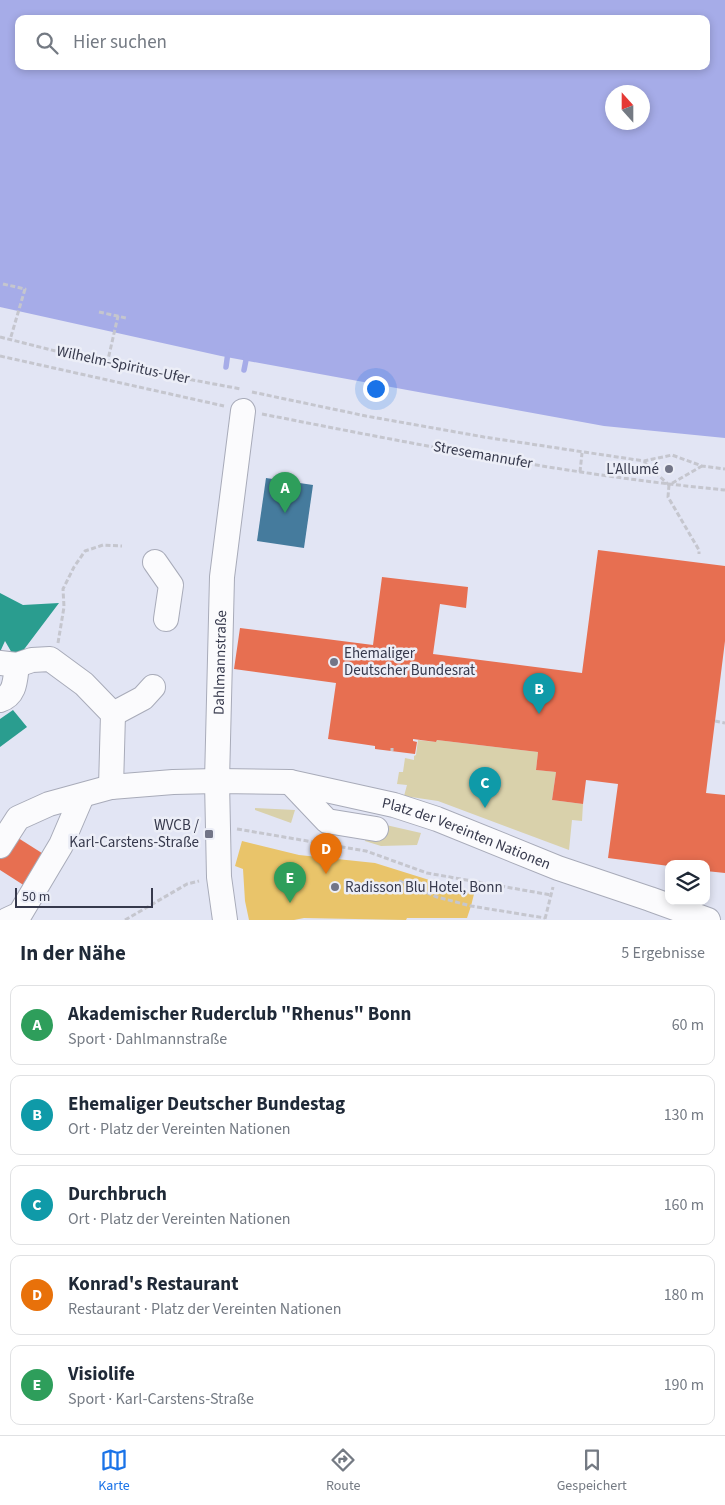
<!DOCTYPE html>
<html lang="de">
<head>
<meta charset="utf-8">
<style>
	body { margin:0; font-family:"Source Sans 3",sans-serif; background:#f2f2f3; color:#1f2937 }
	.controls { position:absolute; right:15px; bottom:15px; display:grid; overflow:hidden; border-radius:10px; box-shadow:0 2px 8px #0003 }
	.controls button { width:45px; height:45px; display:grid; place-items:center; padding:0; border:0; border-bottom:1px solid #e0e1e3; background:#fff; color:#1f2937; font:25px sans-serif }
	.compass { position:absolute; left:605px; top:85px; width:45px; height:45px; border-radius:50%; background:#fff; box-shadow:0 2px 8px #0003; rotate:339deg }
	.scale { position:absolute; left:15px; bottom:12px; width:138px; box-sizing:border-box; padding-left:5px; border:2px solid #36394c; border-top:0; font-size:14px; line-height:18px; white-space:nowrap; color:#36394c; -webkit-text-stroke:4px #eceef7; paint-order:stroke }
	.you { position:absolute; left:375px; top:388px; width:18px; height:18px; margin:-12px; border:4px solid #fff; border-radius:50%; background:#1a73e8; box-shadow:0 0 0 8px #1a73e833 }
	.badge { display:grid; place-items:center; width:32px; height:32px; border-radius:50%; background:#1a73e8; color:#fff; font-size:16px; font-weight:700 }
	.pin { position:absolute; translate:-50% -41px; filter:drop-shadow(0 1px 2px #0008) }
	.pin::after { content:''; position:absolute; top:26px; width:18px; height:15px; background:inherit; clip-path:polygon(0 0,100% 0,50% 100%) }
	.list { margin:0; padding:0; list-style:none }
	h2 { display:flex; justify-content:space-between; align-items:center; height:65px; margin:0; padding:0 20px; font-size:21px }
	h2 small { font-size:16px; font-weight:400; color:#747a83 }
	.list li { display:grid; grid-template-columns:32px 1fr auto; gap:15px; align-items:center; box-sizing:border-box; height:80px; margin:0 10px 10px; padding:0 10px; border:1px solid #e0e1e3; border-radius:10px }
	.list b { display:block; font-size:19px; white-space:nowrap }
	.list p { margin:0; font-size:16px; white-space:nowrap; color:#747a83 }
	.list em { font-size:16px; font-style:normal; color:#747a83 }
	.icon { flex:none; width:28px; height:28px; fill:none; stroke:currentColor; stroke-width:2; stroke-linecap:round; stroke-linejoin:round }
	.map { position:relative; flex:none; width:725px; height:920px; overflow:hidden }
	.search { position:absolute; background:#fff; box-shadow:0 2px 8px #0003; left:15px; right:15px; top:15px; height:55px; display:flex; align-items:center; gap:12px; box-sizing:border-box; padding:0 18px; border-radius:10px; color:#747a83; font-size:19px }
	.sheet { height:515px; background:#fff }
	nav { display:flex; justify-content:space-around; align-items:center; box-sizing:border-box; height:70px; border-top:1px solid #e0e1e3; background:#fff; font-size:14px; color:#747a83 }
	nav a { display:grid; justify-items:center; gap:2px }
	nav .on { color:#1a73e8 }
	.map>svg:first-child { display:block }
	.green { fill:#d9d1ab }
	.water { fill:#a6ace8; fill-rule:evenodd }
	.homes { fill:#e9c46a }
	.shops { fill:#e76f51 }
	.schools { fill:#2a9d8f }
	.public { fill:#457b9d }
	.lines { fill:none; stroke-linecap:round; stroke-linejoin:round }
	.stream { stroke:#a6ace8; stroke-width:5.5 }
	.minor-casing { stroke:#a8abb9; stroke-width:26 }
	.path { stroke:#c5c6ce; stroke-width:3; stroke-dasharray:5 2.5; stroke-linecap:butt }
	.minor { stroke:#fbfbfd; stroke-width:24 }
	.poi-dot { fill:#727587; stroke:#eceef7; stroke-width:2 }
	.labels { text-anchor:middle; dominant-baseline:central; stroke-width:5; stroke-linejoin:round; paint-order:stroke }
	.street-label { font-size:15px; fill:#36394c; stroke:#eceef7 }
	.poi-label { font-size:15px; fill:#36394c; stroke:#eceef7; text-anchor:end }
</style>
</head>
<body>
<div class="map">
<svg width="725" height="920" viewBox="0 0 725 920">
	<rect width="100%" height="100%" fill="#e2e5f4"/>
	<g class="green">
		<polygon points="418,740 436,742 437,740 538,752 536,770 556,772 552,800 583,804 582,821 572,820 569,850 438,801 404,796 407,785 397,784 399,772 403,772 405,758 414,760 414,756 416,755"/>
		<polygon points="255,808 295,810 291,823 255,810"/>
		<polygon points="386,825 421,833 417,845 381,846 365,841 366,836 383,839"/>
	</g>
	<path class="water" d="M 0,0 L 725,0 L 725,438 L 604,426 L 221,356 L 0,307 ZM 19,19 L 706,19 L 706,66 L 19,66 ZM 612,92 L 642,92 L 642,122 L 612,122 Z"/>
	<polygon class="homes" points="242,841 299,855 375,863 474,894 471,906 467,918 407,918 406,920 304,918 294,920 249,920 245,901 243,869 235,866"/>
	<g class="shops">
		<polygon points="598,550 725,566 725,641 706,793 725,795 725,873 706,871 706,864 669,864 669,866 608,858 618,784 586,780 583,804 552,800 556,772 536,770 538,752 437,740 436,742 413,739 413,741 417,742 415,754 375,749 375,746 328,739 336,683 234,669 240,628 373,645 382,577 468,587 466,608 440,604 433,654 582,673"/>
		<polygon points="15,836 45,855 25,886 0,870 0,859"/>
	</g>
	<g class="schools">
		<polygon points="0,593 23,605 59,603 16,660 5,641 0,652"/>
		<polygon points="13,710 27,727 0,747 0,719"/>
	</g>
	<polygon class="public" points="266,478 313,485 304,548 257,541"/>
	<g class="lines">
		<g class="stream">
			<polyline points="226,367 228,352"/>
			<polyline points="244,370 247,355"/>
		</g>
		<defs>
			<g id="minor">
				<polyline points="155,562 171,585 166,619"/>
				<polyline points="0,663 17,665 32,660 50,659 84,684 113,714 111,787"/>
				<path d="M 0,700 C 16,695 15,679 17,665"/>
				<polyline points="113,714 143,698 153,687"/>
				<polyline points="290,782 327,821 376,829"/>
				<path id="s1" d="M 0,846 L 18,818 L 49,804 L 111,787 L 173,782 L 217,781 L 290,782 L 394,805 L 437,819 L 558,868 L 650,899 L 708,920"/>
				<polyline points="7,920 20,914 61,845 82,796"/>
				<path id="s2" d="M 225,920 L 219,877 L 217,781 L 222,577 L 243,411"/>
			</g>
		</defs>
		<use href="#minor" class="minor-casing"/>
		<g class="path">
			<polyline points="3,284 25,289 10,340"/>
			<polyline points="99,312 126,318"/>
			<polyline points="0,337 107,364 241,389"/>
			<polyline points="0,356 224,406"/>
			<polyline points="107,364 118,316"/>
			<polyline points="252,392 366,416 484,437 644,461 672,455 702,466 725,469"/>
			<path d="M 262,414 C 415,444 569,475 725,490"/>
			<polyline points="644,462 669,485 702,466"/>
			<polyline points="580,472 582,453"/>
			<polyline points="669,485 668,497 699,550 699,554"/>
			<polyline points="58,643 64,607 63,589 74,567 85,551 103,545 122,546"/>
			<polyline points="715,721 725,723"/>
			<polyline points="392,751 392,748"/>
			<polyline points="237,829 366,851 427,873 551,895"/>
			<polyline points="399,881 437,897 471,906 545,918"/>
			<polyline points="545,919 553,887"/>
			<polyline points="125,920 187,884 199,881"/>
		</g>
		<use href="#minor" class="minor"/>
	</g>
	<g class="poi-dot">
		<circle cx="669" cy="469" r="5"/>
		<circle cx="334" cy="662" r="5"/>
		<rect x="204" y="829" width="10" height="10" rx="2.5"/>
		<circle cx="335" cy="887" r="5"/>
	</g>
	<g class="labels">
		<g class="street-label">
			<text transform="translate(123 365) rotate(12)">Wilhelm-Spiritus-Ufer</text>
			<text transform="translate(483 455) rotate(10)">Stresemannufer</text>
			<text stroke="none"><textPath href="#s2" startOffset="258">Dahlmannstraße</textPath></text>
			<text stroke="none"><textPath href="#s1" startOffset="495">Platz der Vereinten Nationen</textPath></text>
		</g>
		<g class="poi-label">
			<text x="659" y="469">L'Allumé</text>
			<text x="344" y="653" text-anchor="start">Ehemaliger<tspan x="344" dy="17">Deutscher Bundesrat</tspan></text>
			<text x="199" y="825">WVCB /<tspan x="199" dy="17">Karl-Carstens-Straße</tspan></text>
			<text x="345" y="887" text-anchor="start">Radisson Blu Hotel, Bonn</text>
		</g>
	</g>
</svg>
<div class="controls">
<button><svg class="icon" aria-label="layers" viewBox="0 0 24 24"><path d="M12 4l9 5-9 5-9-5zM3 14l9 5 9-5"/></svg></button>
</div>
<svg class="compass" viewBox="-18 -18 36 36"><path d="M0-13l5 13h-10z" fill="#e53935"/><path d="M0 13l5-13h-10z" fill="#747a83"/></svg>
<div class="scale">50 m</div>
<div class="you"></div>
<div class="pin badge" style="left:285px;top:513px;background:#2e9e5b">A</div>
<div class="pin badge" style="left:539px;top:714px;background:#0f9aa8">B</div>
<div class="pin badge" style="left:485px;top:808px;background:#0f9aa8">C</div>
<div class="pin badge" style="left:326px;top:874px;background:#e8710a">D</div>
<div class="pin badge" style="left:290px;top:903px;background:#2e9e5b">E</div>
<div class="search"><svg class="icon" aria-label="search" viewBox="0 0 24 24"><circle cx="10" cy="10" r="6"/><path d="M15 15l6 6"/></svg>Hier suchen</div>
</div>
<section class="sheet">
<h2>In der Nähe<small>5 Ergebnisse</small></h2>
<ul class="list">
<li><span class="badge" style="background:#2e9e5b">A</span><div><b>Akademischer Ruderclub &quot;Rhenus&quot; Bonn</b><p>Sport · Dahlmannstraße</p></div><em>60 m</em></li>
<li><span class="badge" style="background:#0f9aa8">B</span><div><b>Ehemaliger Deutscher Bundestag</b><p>Ort · Platz der Vereinten Nationen</p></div><em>130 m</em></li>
<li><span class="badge" style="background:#0f9aa8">C</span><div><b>Durchbruch</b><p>Ort · Platz der Vereinten Nationen</p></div><em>160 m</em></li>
<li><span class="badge" style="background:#e8710a">D</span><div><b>Konrad's Restaurant</b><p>Restaurant · Platz der Vereinten Nationen</p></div><em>180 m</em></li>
<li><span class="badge" style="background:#2e9e5b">E</span><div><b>Visiolife</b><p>Sport · Karl-Carstens-Straße</p></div><em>190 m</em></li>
</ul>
</section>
<nav>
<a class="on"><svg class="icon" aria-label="map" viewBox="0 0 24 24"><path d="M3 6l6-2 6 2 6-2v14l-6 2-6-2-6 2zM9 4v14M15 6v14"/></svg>Karte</a>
<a><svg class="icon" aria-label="directions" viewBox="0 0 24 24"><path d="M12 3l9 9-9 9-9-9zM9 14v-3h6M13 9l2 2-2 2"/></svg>Route</a>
<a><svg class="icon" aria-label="saved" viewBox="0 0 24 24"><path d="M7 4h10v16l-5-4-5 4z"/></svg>Gespeichert</a>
</nav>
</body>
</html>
